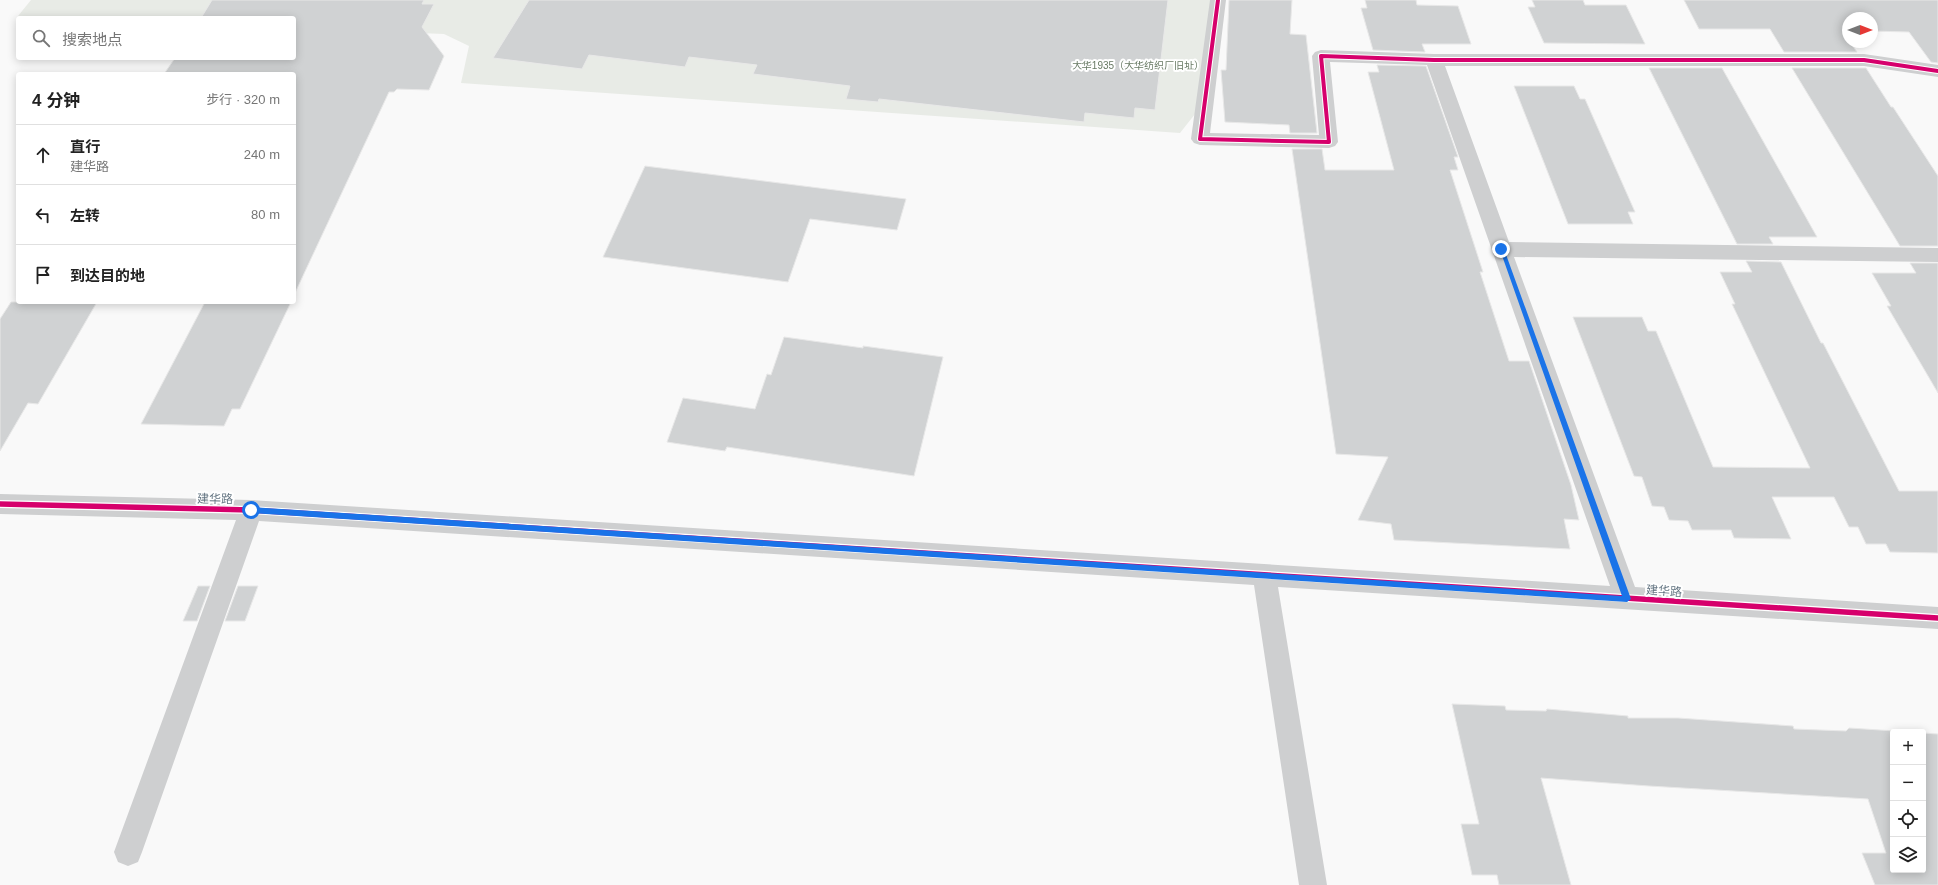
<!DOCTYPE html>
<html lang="zh">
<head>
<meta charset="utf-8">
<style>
	body { margin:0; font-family:Helvetica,"Noto Sans SC",sans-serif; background:#f2f2f2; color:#222 }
	.controls { position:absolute; right:12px; bottom:12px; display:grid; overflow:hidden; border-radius:4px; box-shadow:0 2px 10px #0003 }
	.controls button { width:36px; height:36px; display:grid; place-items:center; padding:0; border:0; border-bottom:1px solid #e0e0e0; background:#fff; color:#222; font:20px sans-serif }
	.compass { position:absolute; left:1842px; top:12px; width:36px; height:36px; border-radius:50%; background:#fff; box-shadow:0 2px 10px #0003; rotate:90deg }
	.stop { position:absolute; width:12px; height:12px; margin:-9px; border:3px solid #1a73e8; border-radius:50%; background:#fff }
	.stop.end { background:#1a73e8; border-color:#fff; box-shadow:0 1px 4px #0008 }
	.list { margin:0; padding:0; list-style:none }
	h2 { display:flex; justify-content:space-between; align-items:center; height:52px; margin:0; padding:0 16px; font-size:17px }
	h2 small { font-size:13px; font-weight:400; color:#767676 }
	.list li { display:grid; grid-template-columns:26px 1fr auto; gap:12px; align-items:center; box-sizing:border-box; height:60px; padding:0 16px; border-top:1px solid #e0e0e0 }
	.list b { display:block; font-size:15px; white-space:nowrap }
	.list p { margin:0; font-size:13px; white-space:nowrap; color:#767676 }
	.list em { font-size:13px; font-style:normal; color:#767676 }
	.icon { flex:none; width:22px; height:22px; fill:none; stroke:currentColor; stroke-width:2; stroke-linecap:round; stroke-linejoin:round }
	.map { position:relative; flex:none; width:1938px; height:885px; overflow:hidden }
	.search { position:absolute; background:#fff; box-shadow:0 2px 10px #0003; left:16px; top:16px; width:280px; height:44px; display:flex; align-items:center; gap:10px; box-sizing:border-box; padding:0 14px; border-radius:4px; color:#767676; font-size:15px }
	.panel { position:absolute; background:#fff; box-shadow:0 2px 10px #0003; left:16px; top:72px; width:280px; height:232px; border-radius:4px }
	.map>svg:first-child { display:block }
	.green { fill:#e8ebe6 }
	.building { fill:#d0d2d3; stroke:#e8e8e8 }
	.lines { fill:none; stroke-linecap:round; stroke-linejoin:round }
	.minor { fill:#cecfd0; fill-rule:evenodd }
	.cycleway-far1-casing { stroke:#fff; stroke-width:6 }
	.cycleway-casing { stroke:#fff; stroke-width:8 }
	.cycleway-far1 { stroke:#d6006c; stroke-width:4 }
	.cycleway { stroke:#d6006c; stroke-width:5.5 }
	.route { fill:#1a73e8 }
	.labels { text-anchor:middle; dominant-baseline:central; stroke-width:4; stroke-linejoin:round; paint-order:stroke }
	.far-park-label { font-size:10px; fill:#687a64; stroke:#fff }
	.street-label { font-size:12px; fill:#657683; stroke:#fff }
</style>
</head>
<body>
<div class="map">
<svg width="1938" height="885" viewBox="0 0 1938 885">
	<rect width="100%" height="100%" fill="#f9f9f9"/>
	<polygon class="green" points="31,0 1212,0 1199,109 1180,133 461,83 469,46 444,34 294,28 294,18 60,18 18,16"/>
	<g class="building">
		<polygon points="212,0 424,0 422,4 434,4 422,27 444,56 429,90 397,89 394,92 389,92 294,295 294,74 164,74 175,58 294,58 294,18 201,18"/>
		<polygon points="529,0 1168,0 1155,110 1135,108 1134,118 1085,113 1084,122 879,99 878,102 846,99 850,86 753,74 757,65 689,57 685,67 589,55 582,69 493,58"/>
		<polygon points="1229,0 1292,0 1290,34 1306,35 1317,133 1290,133 1289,125 1225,122 1221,70 1226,70"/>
		<polygon points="1365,0 1416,0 1417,5 1458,6 1471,44 1422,44 1425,52 1373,50 1361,8 1367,8"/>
		<polygon points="1532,0 1583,0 1585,5 1626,5 1645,44 1544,43 1528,7 1535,7"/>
		<polygon points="1684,0 1938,0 1938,63 1931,62 1909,32 1872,31 1872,18 1848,18 1848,31 1844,31 1848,38 1848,42 1850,42 1857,52 1784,52 1770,29 1699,29"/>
		<polygon points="1377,65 1426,66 1458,157 1454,157 1458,170 1450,170 1483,272 1480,272 1509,361 1529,361 1571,485 1579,520 1564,519 1570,549 1394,540 1391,524 1358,520 1388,457 1336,454 1292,149 1322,149 1325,170 1394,170 1368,72 1379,72"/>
		<polygon points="1649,68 1722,68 1817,237 1769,237 1773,244 1737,244"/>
		<polygon points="1792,68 1866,68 1891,107 1893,107 1938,176 1938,246 1900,246"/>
		<polygon points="1514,86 1574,86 1580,99 1585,99 1635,212 1628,212 1633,224 1568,224"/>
		<polygon points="645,166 906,199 897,230 810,219 788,282 603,257"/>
		<polygon points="1746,261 1781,262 1821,343 1823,343 1899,491 1938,491 1938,553 1890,552 1886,544 1866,544 1858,527 1849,527 1834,497 1772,497 1791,539 1734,538 1731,530 1692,530 1688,521 1669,520 1664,507 1652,506 1642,477 1634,476 1573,317 1642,317 1648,331 1656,331 1713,467 1810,468 1732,304 1735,304 1720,272 1752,272"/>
		<polygon points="1910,263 1938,263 1938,393 1887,306 1891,306 1872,273 1916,273"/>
		<polygon points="11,302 97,302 38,404 28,403 0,451 0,319"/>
		<polygon points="205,302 291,302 240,409 232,409 224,426 141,424"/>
		<polygon points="784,337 863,348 863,346 943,357 914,476 727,447 725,451 667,442 683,398 755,409 767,374 771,375"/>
		<polygon points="198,586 210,586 197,621 183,621"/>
		<polygon points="238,586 258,586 245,621 225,621"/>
		<polygon points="1452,704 1505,706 1506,710 1546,711 1547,709 1628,716 1628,718 1678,718 1793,726 1794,729 1846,731 1849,728 1911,732 1893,732 1893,870 1923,870 1923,733 1938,734 1938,885 1875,885 1862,853 1886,853 1868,799 1649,786 1541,778 1571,885 1499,885 1497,875 1472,875 1461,824 1479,824"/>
	</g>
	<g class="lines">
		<polygon class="minor" points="1210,0 1226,0 1210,133 1319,135 1312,56 1315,52 1321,50 1434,54 1864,54 1938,65 1938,77 1864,66 1445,66 1509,242 1938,248 1938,262 1514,257 1635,587 1938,607 1938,629 1278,587 1327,885 1299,885 1254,585 259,521 142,852 138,862 128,866 118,862 114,852 236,520 0,514 0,494 251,500 1610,586 1427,65 1330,62 1338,142 1335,146 1329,148 1200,145 1194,143 1191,139"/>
		<defs>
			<polyline id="cycleway-far1" points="1218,0 1200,139 1329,142 1321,56 1434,60 1864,60 1938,71"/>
			<polyline id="cycleway" points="0,504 251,510 1938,618"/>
		</defs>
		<use href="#cycleway-far1" class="cycleway-far1-casing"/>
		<use href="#cycleway" class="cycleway-casing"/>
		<use href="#cycleway-far1" class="cycleway-far1"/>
		<use href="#cycleway" class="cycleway"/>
	</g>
	<polygon class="route" points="1499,247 1504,249 1631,599 1627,602 251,513 248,510 251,507 1622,596"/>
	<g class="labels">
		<g class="far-park-label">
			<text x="1138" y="65">大华1935（大华纺织厂旧址）</text>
		</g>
		<g class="street-label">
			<text transform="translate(215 499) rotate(1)">建华路</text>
			<text transform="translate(1664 591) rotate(4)">建华路</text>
		</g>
	</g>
</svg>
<div class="controls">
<button>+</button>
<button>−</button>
<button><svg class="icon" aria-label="locate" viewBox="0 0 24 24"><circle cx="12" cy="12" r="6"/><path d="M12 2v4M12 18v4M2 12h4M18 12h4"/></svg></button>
<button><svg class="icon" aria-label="layers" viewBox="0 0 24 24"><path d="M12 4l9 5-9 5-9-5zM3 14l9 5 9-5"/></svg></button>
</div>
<svg class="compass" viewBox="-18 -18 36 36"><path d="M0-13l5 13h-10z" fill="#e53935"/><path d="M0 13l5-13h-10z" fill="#767676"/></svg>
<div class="stop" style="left:251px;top:510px"></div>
<div class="stop end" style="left:1501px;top:249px"></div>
<div class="search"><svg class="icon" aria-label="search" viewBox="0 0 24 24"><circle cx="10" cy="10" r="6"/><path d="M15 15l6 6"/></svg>搜索地点</div>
<section class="panel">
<h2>4 分钟<small>步行 · 320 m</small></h2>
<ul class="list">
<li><svg class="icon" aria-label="ahead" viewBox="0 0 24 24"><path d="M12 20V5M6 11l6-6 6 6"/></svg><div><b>直行</b><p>建华路</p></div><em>240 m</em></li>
<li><svg class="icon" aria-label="left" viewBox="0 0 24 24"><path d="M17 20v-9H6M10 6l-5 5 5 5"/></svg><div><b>左转</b></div><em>80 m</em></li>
<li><svg class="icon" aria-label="arrive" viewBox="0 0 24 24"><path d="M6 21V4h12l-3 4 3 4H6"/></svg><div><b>到达目的地</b></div></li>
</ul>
</section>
</div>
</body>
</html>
